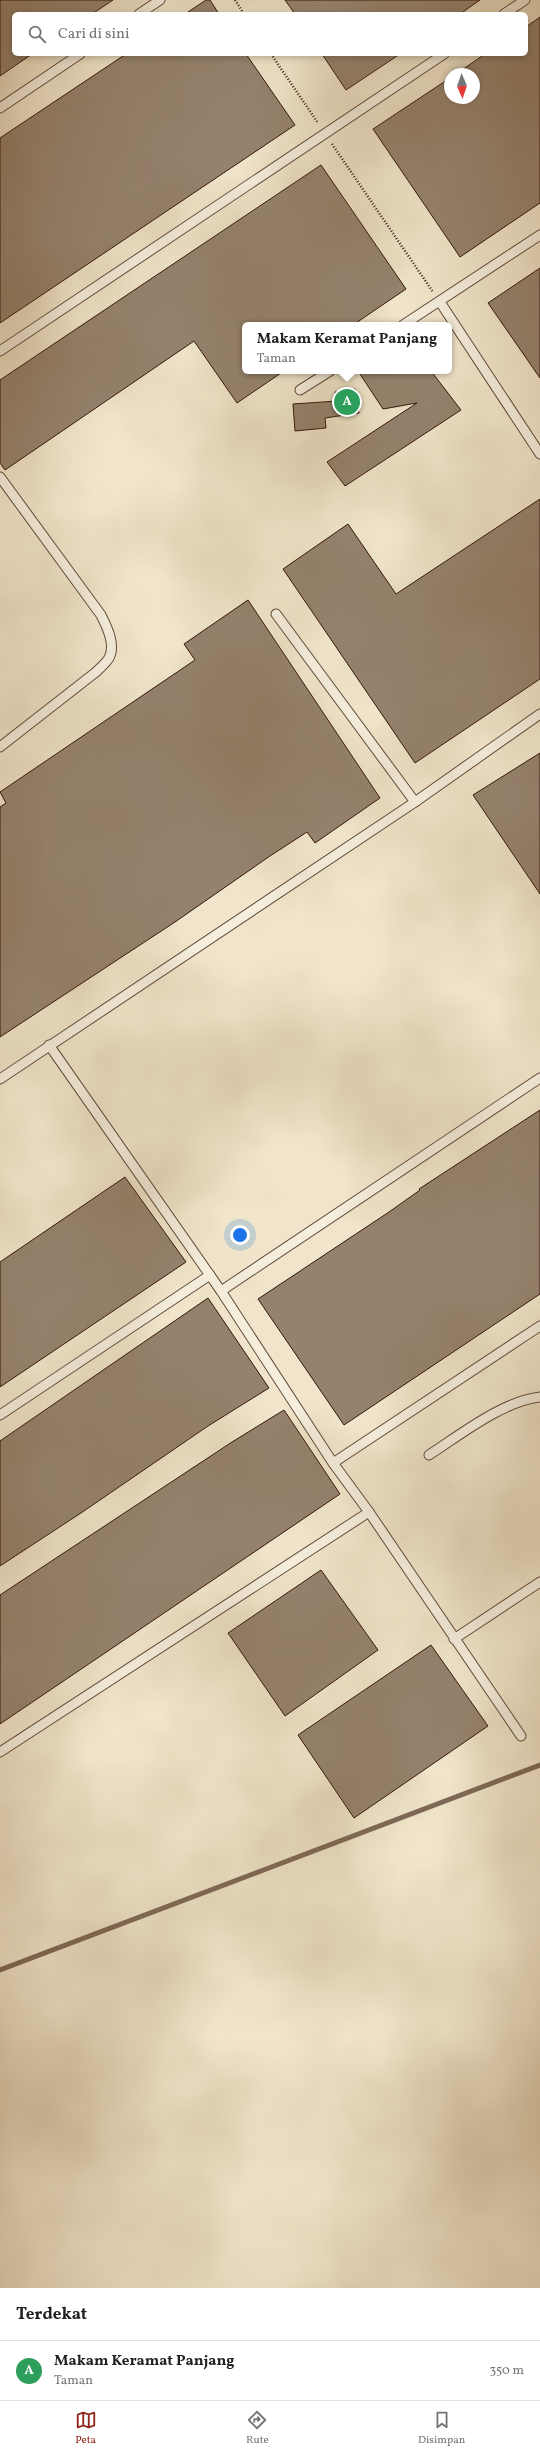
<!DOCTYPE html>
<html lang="id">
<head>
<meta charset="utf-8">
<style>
	body { margin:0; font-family:Vollkorn,serif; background:#f6f6f6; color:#202124 }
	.compass { position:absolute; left:444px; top:68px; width:36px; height:36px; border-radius:50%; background:#fff; box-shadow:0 2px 6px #0003; rotate:178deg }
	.you { position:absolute; left:240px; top:1235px; width:14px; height:14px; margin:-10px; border:3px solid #fff; border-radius:50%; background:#1a73e8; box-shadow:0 0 0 6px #1a73e833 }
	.badge { display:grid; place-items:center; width:26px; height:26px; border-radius:50%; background:#8f2418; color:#fff; font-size:13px; font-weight:700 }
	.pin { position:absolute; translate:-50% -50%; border:2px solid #fff; box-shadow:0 1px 4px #0006 }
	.popup { position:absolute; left:242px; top:322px; width:210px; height:52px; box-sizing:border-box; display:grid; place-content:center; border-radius:6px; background:#fff; filter:drop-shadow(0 1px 3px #0005); font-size:13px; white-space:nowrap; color:#757577 }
	.popup b { font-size:15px; color:#202124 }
	.popup::after { content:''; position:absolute; left:50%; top:100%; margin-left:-8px; border:8px solid transparent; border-top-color:#fff }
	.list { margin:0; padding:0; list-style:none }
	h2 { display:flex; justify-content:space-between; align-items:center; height:52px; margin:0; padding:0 16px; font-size:17px }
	h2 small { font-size:13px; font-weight:400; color:#757577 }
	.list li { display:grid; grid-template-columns:26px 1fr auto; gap:12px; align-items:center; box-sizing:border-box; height:60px; padding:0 16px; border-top:1px solid #e0e0e0 }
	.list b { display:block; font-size:15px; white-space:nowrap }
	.list p { margin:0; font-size:13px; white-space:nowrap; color:#757577 }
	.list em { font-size:13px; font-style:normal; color:#757577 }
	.icon { flex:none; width:22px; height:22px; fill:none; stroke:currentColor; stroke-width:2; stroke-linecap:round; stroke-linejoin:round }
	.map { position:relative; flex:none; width:540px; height:2288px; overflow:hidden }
	.search { position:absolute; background:#fff; box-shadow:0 2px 6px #0003; left:12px; right:12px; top:12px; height:44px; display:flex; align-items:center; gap:10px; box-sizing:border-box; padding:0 14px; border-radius:6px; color:#757577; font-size:15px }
	.sheet { height:112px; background:#fff }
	nav { display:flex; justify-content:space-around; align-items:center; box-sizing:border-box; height:56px; border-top:1px solid #e0e0e0; background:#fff; font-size:11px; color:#757577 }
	nav a { display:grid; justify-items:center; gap:2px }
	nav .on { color:#8f2418 }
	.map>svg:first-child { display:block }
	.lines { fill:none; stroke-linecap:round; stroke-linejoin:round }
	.stream { stroke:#7e6957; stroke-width:5 }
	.building { fill:#95826e; stroke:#33170b }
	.service-casing { stroke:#624a3b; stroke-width:11 }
	.path { stroke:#33170b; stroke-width:2.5; stroke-dasharray:1 2; stroke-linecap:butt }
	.service { stroke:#f5eedd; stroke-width:9 }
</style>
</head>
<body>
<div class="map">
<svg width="540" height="2288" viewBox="0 0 540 2288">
	<rect width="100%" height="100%" fill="#f0e5ca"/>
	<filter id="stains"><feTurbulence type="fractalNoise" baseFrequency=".005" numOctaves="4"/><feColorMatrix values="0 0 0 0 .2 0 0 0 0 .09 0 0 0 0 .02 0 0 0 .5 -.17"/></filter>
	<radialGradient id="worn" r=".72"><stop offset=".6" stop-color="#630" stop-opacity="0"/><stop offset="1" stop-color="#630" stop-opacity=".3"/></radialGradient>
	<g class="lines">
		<polyline class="stream" points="0,1970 540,1765"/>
	</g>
	<g class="building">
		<polygon points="0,0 113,0 92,14 14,14 14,54 32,54 0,76"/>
		<polygon points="206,0 210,0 219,14 185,14"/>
		<polygon points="285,0 480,0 460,14 295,14"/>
		<polygon points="540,17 540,203 460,257 373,129 450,78 450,98 474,98 474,74 456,74 485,54 526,54 526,27"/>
		<polygon points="126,54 246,54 295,125 0,323 0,138"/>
		<polygon points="322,54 400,54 346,90"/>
		<polygon points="321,165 406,289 353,325 245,325 245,371 284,371 237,403 194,341 5,470 0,463 0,380"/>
		<polygon points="540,268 540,378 488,303"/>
		<polygon points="358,371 431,371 461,410 345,486 327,462 417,403 383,409"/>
		<polygon points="355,389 359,413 325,418 326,428 295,431 293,404 337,401 335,392"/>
		<polygon points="540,499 540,679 415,763 283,569 348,524 396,594"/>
		<polygon points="248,600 380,798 315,843 307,832 270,856 175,922 0,1037 0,807 6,803 0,792 195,660 184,644"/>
		<polygon points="540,753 540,894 473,795"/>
		<polygon points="540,1110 540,1294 344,1425 258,1299 389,1212 420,1190 419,1189"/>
		<polygon points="125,1177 186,1262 0,1387 0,1262"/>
		<polygon points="208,1298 269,1388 208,1426 81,1513 0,1566 0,1441"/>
		<polygon points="284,1410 340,1494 0,1724 0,1595 232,1442"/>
		<polygon points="321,1570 378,1650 285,1716 228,1633"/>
		<polygon points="431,1645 488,1726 354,1818 298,1735"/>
	</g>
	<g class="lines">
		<defs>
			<g id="service">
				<polyline points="139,14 160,0"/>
				<polyline points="504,14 525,0"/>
				<polyline points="0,108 80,54"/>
				<polyline points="440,302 540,454"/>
				<polyline points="403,325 540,235"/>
				<polyline points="0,351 444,54"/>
				<polyline points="300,390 330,371"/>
				<path d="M 0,477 L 101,615 C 107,627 116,645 109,658 C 106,663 100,668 96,672 L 0,747"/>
				<polyline points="276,614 415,802"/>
				<polyline points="49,1045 221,1291 333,1463 369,1512 521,1736"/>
				<polyline points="0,1079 415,802 540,714"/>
				<polyline points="221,1291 540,1078"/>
				<polyline points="0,1415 210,1275"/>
				<path d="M 429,1455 C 460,1435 503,1401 540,1397"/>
				<polyline points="333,1463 540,1326"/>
				<polyline points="454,1639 540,1582"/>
				<polyline points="0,1752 369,1512"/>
			</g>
		</defs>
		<use href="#service" class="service-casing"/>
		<g class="path">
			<polyline points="235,0 244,14"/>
			<polyline points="271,54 318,123"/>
			<polyline points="332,144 433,292"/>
		</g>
		<use href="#service" class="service"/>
	</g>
	<rect width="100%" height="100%" filter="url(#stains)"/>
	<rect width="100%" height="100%" fill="url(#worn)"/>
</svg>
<svg class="compass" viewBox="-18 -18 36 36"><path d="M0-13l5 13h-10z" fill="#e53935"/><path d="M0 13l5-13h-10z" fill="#757577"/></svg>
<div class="you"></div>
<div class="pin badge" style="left:347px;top:402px;background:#2e9e5b">A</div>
<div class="popup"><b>Makam Keramat Panjang</b>Taman</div>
<div class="search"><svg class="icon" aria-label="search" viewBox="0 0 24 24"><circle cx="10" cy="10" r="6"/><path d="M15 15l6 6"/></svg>Cari di sini</div>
</div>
<section class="sheet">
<h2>Terdekat<small></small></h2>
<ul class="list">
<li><span class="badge" style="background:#2e9e5b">A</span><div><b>Makam Keramat Panjang</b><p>Taman</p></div><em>350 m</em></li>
</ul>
</section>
<nav>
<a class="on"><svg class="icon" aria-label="map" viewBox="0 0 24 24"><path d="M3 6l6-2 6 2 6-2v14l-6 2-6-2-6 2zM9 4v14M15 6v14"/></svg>Peta</a>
<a><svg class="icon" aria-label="directions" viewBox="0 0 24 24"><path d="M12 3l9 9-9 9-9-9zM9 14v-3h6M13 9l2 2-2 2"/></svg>Rute</a>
<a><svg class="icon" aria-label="saved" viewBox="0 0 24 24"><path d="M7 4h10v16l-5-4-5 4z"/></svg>Disimpan</a>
</nav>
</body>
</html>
